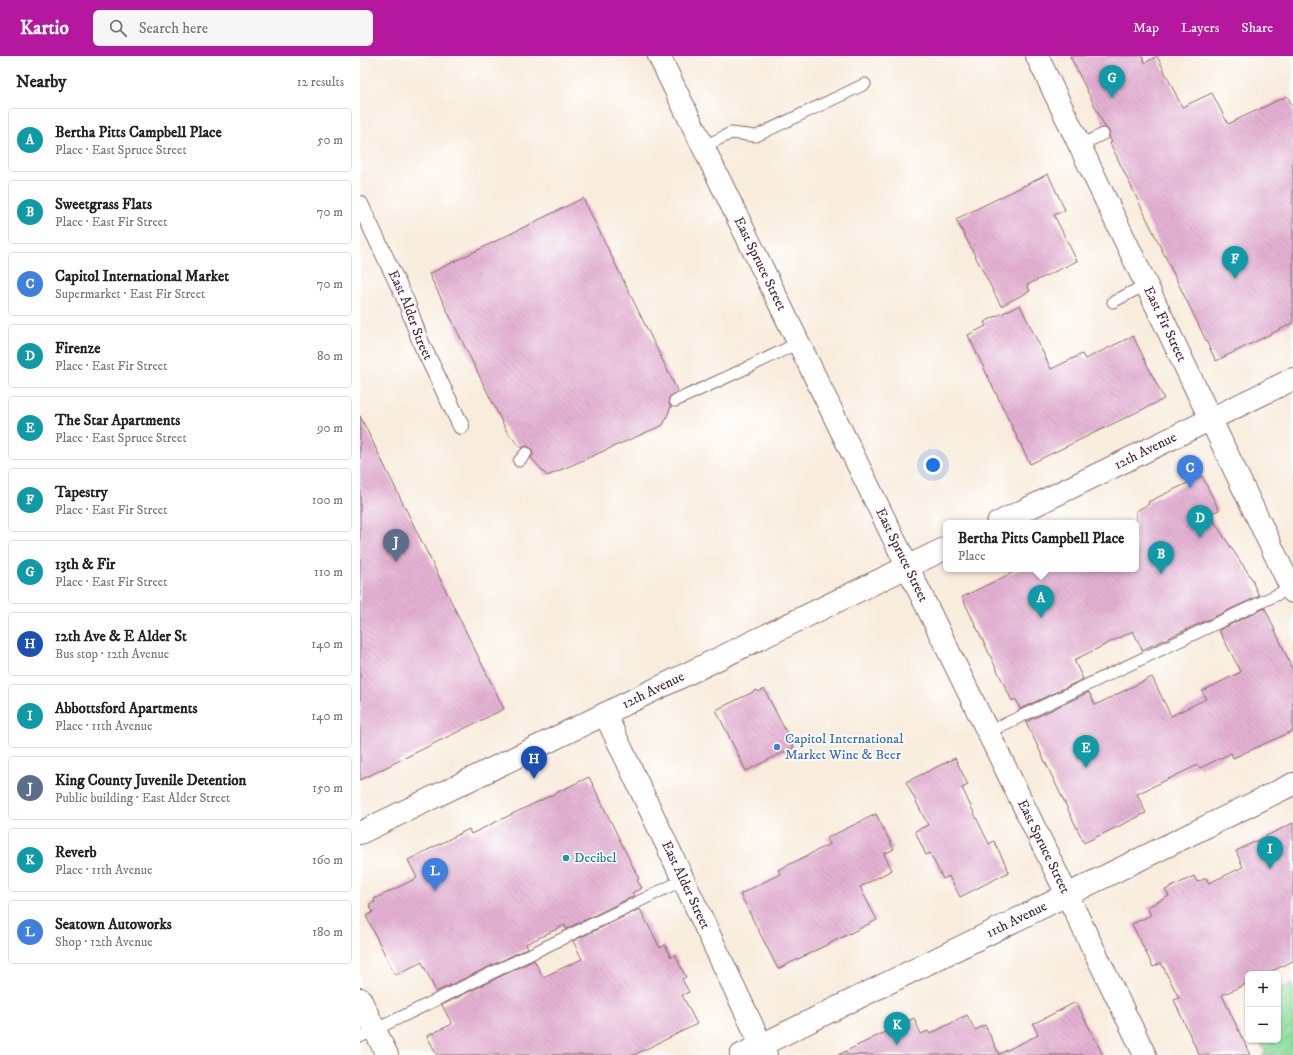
<!DOCTYPE html>
<html lang="en">
<head>
<meta charset="utf-8">
<style>
	body { margin:0; font-family:"IM FELL DW Pica",serif; background:#f6f6f6; color:#222 }
	.controls { position:absolute; right:12px; bottom:12px; display:grid; overflow:hidden; border-radius:6px; box-shadow:0 1px 3px #0004 }
	.controls button { width:36px; height:36px; display:grid; place-items:center; padding:0; border:0; border-bottom:1px solid #e0e0e0; background:#fff; color:#222; font:20px sans-serif }
	.you { position:absolute; left:573px; top:409px; width:14px; height:14px; margin:-10px; border:3px solid #fff; border-radius:50%; background:#1a73e8; box-shadow:0 0 0 6px #1a73e833 }
	.badge { display:grid; place-items:center; width:26px; height:26px; border-radius:50%; background:#b5179e; color:#fff; font-size:13px; font-weight:700 }
	.pin { position:absolute; translate:-50% -33px; filter:drop-shadow(0 1px 2px #0008) }
	.pin::after { content:''; position:absolute; top:21px; width:14px; height:12px; background:inherit; clip-path:polygon(0 0,100% 0,50% 100%) }
	.popup { position:absolute; left:583px; top:464px; width:196px; height:52px; box-sizing:border-box; display:grid; place-content:center; border-radius:6px; background:#fff; filter:drop-shadow(0 1px 3px #0005); font-size:13px; white-space:nowrap; color:#767676 }
	.popup b { font-size:15px; color:#222 }
	.popup::after { content:''; position:absolute; left:50%; top:100%; margin-left:-8px; border:8px solid transparent; border-top-color:#fff }
	.list { margin:0; padding:0; list-style:none }
	h2 { display:flex; justify-content:space-between; align-items:center; height:52px; margin:0; padding:0 16px; font-size:17px }
	h2 small { font-size:13px; font-weight:400; color:#767676 }
	.list li { display:grid; grid-template-columns:26px 1fr auto; gap:12px; align-items:center; box-sizing:border-box; height:64px; margin:0 8px 8px; padding:0 8px; border:1px solid #e0e0e0; border-radius:6px }
	.list b { display:block; font-size:15px; white-space:nowrap }
	.list p { margin:0; font-size:13px; white-space:nowrap; color:#767676 }
	.list em { font-size:13px; font-style:normal; color:#767676 }
	.icon { flex:none; width:22px; height:22px; fill:none; stroke:currentColor; stroke-width:2; stroke-linecap:round; stroke-linejoin:round }
	.map { position:relative; flex:none; width:933px; height:999px; overflow:hidden }
	header { display:flex; align-items:center; gap:24px; box-sizing:border-box; height:56px; padding:0 20px; background:#b5179e; color:#fff }
	header strong { font-size:19px }
	nav { display:flex; gap:22px; margin-inline-start:auto; font-size:14px }
	.search { width:280px; height:36px; background:#f6f6f6; display:flex; align-items:center; gap:10px; box-sizing:border-box; padding:0 14px; border-radius:6px; color:#767676; font-size:15px }
	main { display:flex }
	aside { flex:1; background:#fff }
	.map>svg:first-child { display:block }
	.garden { fill:url(#garden-furrows); stroke:#6c7f65 }
	.building { fill:url(#building-back-hatch) }
	.lines { fill:none; stroke-linecap:round; stroke-linejoin:round }
	.service-casing { stroke:#876769; stroke-width:13 }
	.pedestrian-casing { stroke:#876769; stroke-width:18 }
	.minor-casing { stroke:#876769; stroke-width:24 }
	.secondary-casing { stroke:#876769; stroke-width:24 }
	.service { stroke:#fff; stroke-width:11 }
	.pedestrian { stroke:#fff; stroke-width:16 }
	.minor { stroke:#fff; stroke-width:22 }
	.secondary { stroke:#fff; stroke-width:22 }
	.shop-dot { fill:#3f7fe0; stroke:#fff; stroke-width:1.5 }
	.culture-dot { fill:#0f9aa8; stroke:#fff; stroke-width:1.5 }
	.labels { text-anchor:middle; dominant-baseline:central; stroke-width:3; stroke-linejoin:round; paint-order:stroke }
	.street-label { font-size:14px; fill:#4a1f2b; stroke:#fff }
	.shop-label { font-size:14px; fill:#366cbe; stroke:#fff; text-anchor:start }
	.culture-label { font-size:14px; fill:#0d838f; stroke:#fff; text-anchor:start }
</style>
</head>
<body>
<header>
<strong>Kartio</strong>
<div class="search"><svg class="icon" aria-label="search" viewBox="0 0 24 24"><circle cx="10" cy="10" r="6"/><path d="M15 15l6 6"/></svg>Search here</div>
<nav><a>Map</a><a>Layers</a><a>Share</a></nav>
</header>
<main>
<aside>
<h2>Nearby<small>12 results</small></h2>
<ul class="list">
<li><span class="badge" style="background:#0f9aa8">A</span><div><b>Bertha Pitts Campbell Place</b><p>Place · East Spruce Street</p></div><em>50 m</em></li>
<li><span class="badge" style="background:#0f9aa8">B</span><div><b>Sweetgrass Flats</b><p>Place · East Fir Street</p></div><em>70 m</em></li>
<li><span class="badge" style="background:#3f7fe0">C</span><div><b>Capitol International Market</b><p>Supermarket · East Fir Street</p></div><em>70 m</em></li>
<li><span class="badge" style="background:#0f9aa8">D</span><div><b>Firenze</b><p>Place · East Fir Street</p></div><em>80 m</em></li>
<li><span class="badge" style="background:#0f9aa8">E</span><div><b>The Star Apartments</b><p>Place · East Spruce Street</p></div><em>90 m</em></li>
<li><span class="badge" style="background:#0f9aa8">F</span><div><b>Tapestry</b><p>Place · East Fir Street</p></div><em>100 m</em></li>
<li><span class="badge" style="background:#0f9aa8">G</span><div><b>13th &amp; Fir</b><p>Place · East Fir Street</p></div><em>110 m</em></li>
<li><span class="badge" style="background:#1a4fb4">H</span><div><b>12th Ave &amp; E Alder St</b><p>Bus stop · 12th Avenue</p></div><em>140 m</em></li>
<li><span class="badge" style="background:#0f9aa8">I</span><div><b>Abbottsford Apartments</b><p>Place · 11th Avenue</p></div><em>140 m</em></li>
<li><span class="badge" style="background:#5c6f8a">J</span><div><b>King County Juvenile Detention</b><p>Public building · East Alder Street</p></div><em>150 m</em></li>
<li><span class="badge" style="background:#0f9aa8">K</span><div><b>Reverb</b><p>Place · 11th Avenue</p></div><em>160 m</em></li>
<li><span class="badge" style="background:#3f7fe0">L</span><div><b>Seatown Autoworks</b><p>Shop · 12th Avenue</p></div><em>180 m</em></li>
</ul>
</aside>
<div class="map">
<svg width="933" height="999" viewBox="0 0 933 999">
	<defs>
		<pattern id="garden-furrows" width="10" height="10" patternUnits="userSpaceOnUse"><rect width="10" height="10" fill="#8fdf9f"/><path d="M-1 1l2-2M0 10L10 0M9 11l2-2" fill="none" stroke="#7dbf89"/></pattern>
		<pattern id="building-back-hatch" width="6" height="6" patternUnits="userSpaceOnUse"><rect width="6" height="6" fill="#e3b0d2"/><path d="M-1 5l2 2M0 0l6 6M5-1l2 2" fill="none" stroke="#c497b4"/></pattern>
	</defs>
	<rect width="100%" height="100%" fill="#fff"/>
	<filter id="ink" filterUnits="userSpaceOnUse"><feTurbulence type="fractalNoise" baseFrequency=".025" numOctaves="2"/><feDisplacementMap in="SourceGraphic" scale="8" xChannelSelector="R" yChannelSelector="G"/><feConvolveMatrix kernelMatrix="1 2 1 2 8 2 1 2 1" color-interpolation-filters="sRGB"/></filter>
	<filter id="wash" filterUnits="userSpaceOnUse"><feTurbulence type="fractalNoise" baseFrequency=".012" numOctaves="4" result="noise"/><feDisplacementMap in="SourceGraphic" scale="16" xChannelSelector="R" yChannelSelector="G"/><feGaussianBlur stdDeviation="0.9" result="paint"/><feColorMatrix in="noise" values="0 0 0 0 0 0 0 0 0 0 0 0 0 0 0 0 0 1.4 0 .05"/><feComposite in="paint" operator="in"/></filter>
	<g filter="url(#wash)">
		<rect width="100%" height="100%" fill="#f8ecdc"/>
		<polygon class="garden" points="933,927 933,999 902,999 906,997 899,984 918,984 918,934"/>
		<g id="blocks">
			<g class="building">
				<polygon points="710,0 782,0 785,7 797,0 822,51 852,37 868,68 927,40 933,51 933,267 856,305 750,87 752,86 749,81 749,75 745,71"/>
				<polygon points="688,118 705,154 694,159 717,205 667,229 670,235 641,250 596,163"/>
				<polygon points="223,142 318,336 309,341 309,348 311,351 303,369 187,420 171,402 173,398 171,392 167,390 161,392 147,376 69,218"/>
				<polygon points="660,249 691,313 722,298 725,303 773,280 804,343 670,408 608,279 626,270 624,266"/>
				<polygon points="0,360 144,653 0,724"/>
				<polygon points="842,420 859,454 849,458 894,526 893,527 899,540 782,594 773,575 714,604 723,623 660,653 656,643 652,645 602,541 660,513 776,513 776,455 789,448 788,446"/>
				<polygon points="905,552 933,614 933,675 873,702 871,697 840,712 838,709 777,738 786,757 724,787 666,666 729,636 735,649 792,621 811,660 846,643 842,635 881,616 859,574"/>
				<polygon points="404,633 434,691 386,715 356,654 397,634 399,636"/>
				<polygon points="595,702 608,729 602,732 629,788 634,785 649,816 600,841 589,820 583,823 570,797 566,799 555,775 568,769 546,726"/>
				<polygon points="229,721 279,823 277,824 282,832 272,837 274,840 206,873 205,869 166,888 168,892 76,936 62,906 35,919 6,860 13,856 9,848 15,846 14,843 57,822 48,804 109,773 111,778"/>
				<polygon points="516,758 534,793 524,798 532,814 500,831 517,864 418,913 380,838 420,818 418,814 470,788 467,782"/>
				<polygon points="933,767 933,905 906,918 888,918 888,927 862,939 890,999 839,999 814,944 819,942 801,907 793,911 772,868 791,859 787,851 809,840 805,834 834,820 837,826 846,822 849,827 883,811 876,795"/>
				<polygon points="280,853 300,892 305,889 311,901 315,899 326,921 322,923 329,936 322,939 337,968 274,999 77,999 67,980 92,968 82,949 174,904 183,921 222,903 213,885"/>
				<polygon points="716,946 743,999 478,999 554,962 561,978 568,975 570,978 607,959 615,974 625,969 639,998 678,979 673,968"/>
			</g>
		</g>
	</g>
	<g filter="url(#ink)">
		<use href="#blocks" fill-opacity="0" stroke="#876769" stroke-width="1"/>
		<g class="lines">
			<defs>
				<g id="service">
					<polyline points="719,90 743,78"/>
					<polyline points="343,91 371,77 396,80 505,28"/>
					<polyline points="753,246 785,229"/>
					<polyline points="315,345 391,310 438,287"/>
					<polyline points="159,405 166,397"/>
					<polyline points="628,676 931,532"/>
					<polyline points="0,981 323,824"/>
				</g>
				<g id="pedestrian">
					<path id="s1" d="M 0,148 L 46,245 L 61,287 L 101,370"/>
				</g>
				<g id="minor">
					<path id="s2" d="M 299,0 L 785,999"/>
					<path id="s3" d="M 677,0 L 933,536"/>
					<path id="s4" d="M 245,658 L 406,999"/>
					<polyline points="0,943 27,999"/>
					<path id="s5" d="M 381,999 L 933,728"/>
				</g>
				<g id="secondary">
					<path id="s6" d="M 638,467 L 933,323"/>
					<path id="s7" d="M 0,777 L 586,492"/>
				</g>
			</defs>
			<use href="#service" class="service-casing"/>
			<use href="#pedestrian" class="pedestrian-casing"/>
			<use href="#minor" class="minor-casing"/>
			<use href="#secondary" class="secondary-casing"/>
			<use href="#service" class="service"/>
			<use href="#pedestrian" class="pedestrian"/>
			<use href="#minor" class="minor"/>
			<use href="#secondary" class="secondary"/>
		</g>
	</g>
	<circle class="shop-dot" cx="417" cy="691" r="4"/>
	<circle class="culture-dot" cx="206" cy="802" r="4"/>
	<g class="labels">
		<g class="street-label">
			<text stroke="none"><textPath href="#s2" startOffset="231">East Spruce Street</textPath></text>
			<text stroke="none"><textPath href="#s1" startOffset="122">East Alder Street</textPath></text>
			<text stroke="none"><textPath href="#s3" startOffset="297">East Fir Street</textPath></text>
			<text stroke="none"><textPath href="#s6" startOffset="164">12th Avenue</textPath></text>
			<text stroke="none"><textPath href="#s2" startOffset="555">East Spruce Street</textPath></text>
			<text stroke="none"><textPath href="#s7" startOffset="326">12th Avenue</textPath></text>
			<text stroke="none"><textPath href="#s2" startOffset="879">East Spruce Street</textPath></text>
			<text stroke="none"><textPath href="#s4" startOffset="189">East Alder Street</textPath></text>
			<text stroke="none"><textPath href="#s5" startOffset="307">11th Avenue</textPath></text>
		</g>
		<g class="shop-label">
			<text x="425" y="683">Capitol International<tspan x="425" dy="16">Market Wine &amp; Beer</tspan></text>
		</g>
		<g class="culture-label">
			<text x="214" y="802">Decibel</text>
		</g>
	</g>
</svg>
<div class="controls">
<button>+</button>
<button>−</button>
</div>
<div class="you"></div>
<div class="pin badge" style="left:681px;top:562px;background:#0f9aa8">A</div>
<div class="popup"><b>Bertha Pitts Campbell Place</b>Place</div>
<div class="pin badge" style="left:801px;top:518px;background:#0f9aa8">B</div>
<div class="pin badge" style="left:830px;top:432px;background:#3f7fe0">C</div>
<div class="pin badge" style="left:840px;top:482px;background:#0f9aa8">D</div>
<div class="pin badge" style="left:726px;top:712px;background:#0f9aa8">E</div>
<div class="pin badge" style="left:875px;top:223px;background:#0f9aa8">F</div>
<div class="pin badge" style="left:752px;top:42px;background:#0f9aa8">G</div>
<div class="pin badge" style="left:174px;top:723px;background:#1a4fb4">H</div>
<div class="pin badge" style="left:910px;top:813px;background:#0f9aa8">I</div>
<div class="pin badge" style="left:36px;top:506px;background:#5c6f8a">J</div>
<div class="pin badge" style="left:537px;top:989px;background:#0f9aa8">K</div>
<div class="pin badge" style="left:75px;top:835px;background:#3f7fe0">L</div>
</div>
</main>
</body>
</html>
